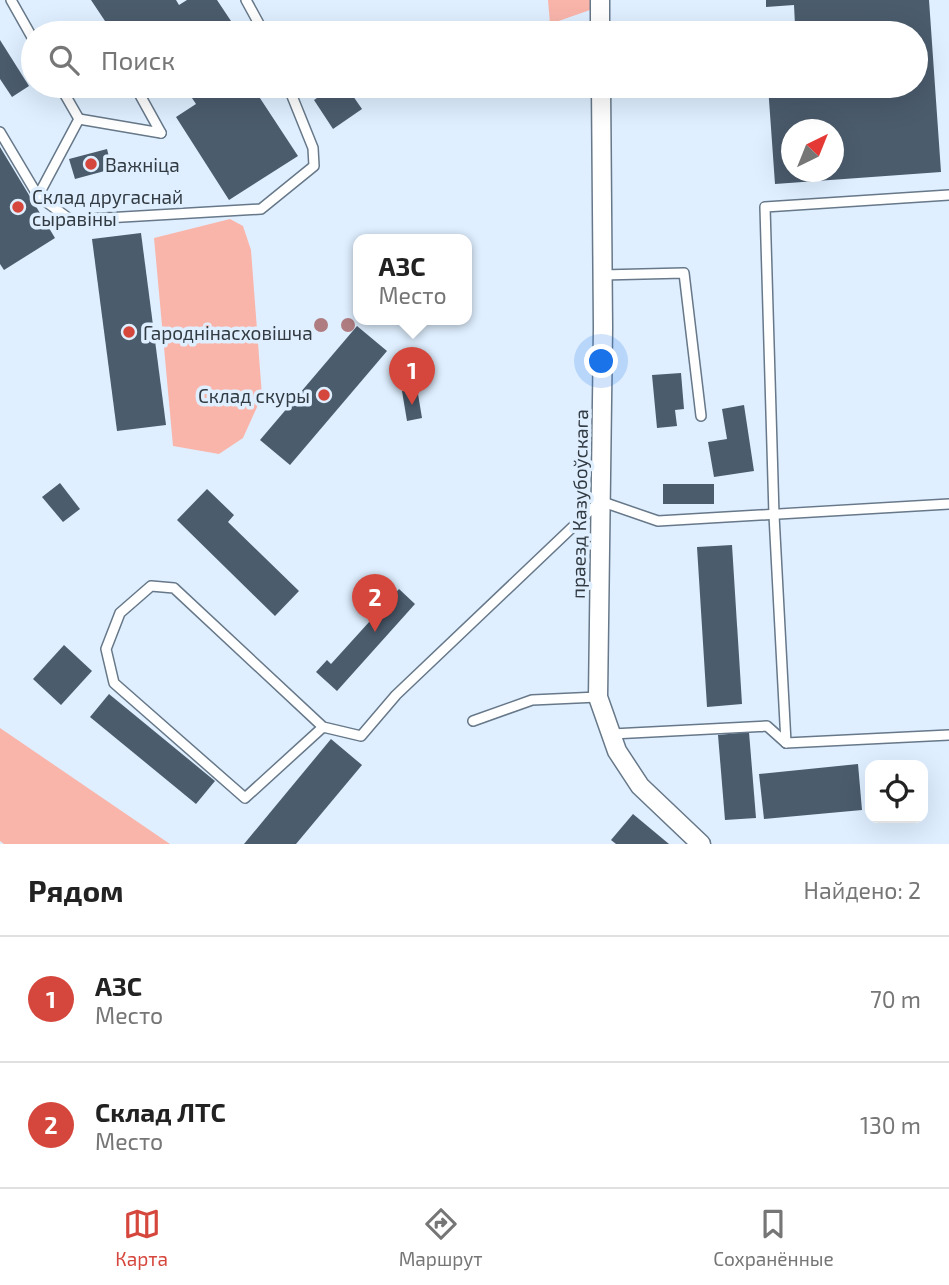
<!DOCTYPE html>
<html lang="ru">
<head>
<meta charset="utf-8">
<style>
	body { margin:0; font-family:"Exo 2",sans-serif; background:#f2f2f2; color:#222 }
	.controls { position:absolute; right:21px; bottom:21px; display:grid; overflow:hidden; border-radius:14px; box-shadow:0 7px 28px #0002 }
	.controls button { width:63px; height:63px; display:grid; place-items:center; padding:0; border:0; border-bottom:2px solid #e0e0e0; background:#fff; color:#222; font:35px sans-serif }
	.compass { position:absolute; left:781px; top:119px; width:63px; height:63px; border-radius:50%; background:#fff; box-shadow:0 7px 28px #0002; rotate:43deg }
	.you { position:absolute; left:602px; top:362px; width:24px; height:24px; margin:-18px; border:5px solid #fff; border-radius:50%; background:#1a73e8; box-shadow:0 0 0 10px #1a73e833 }
	.badge { display:grid; place-items:center; width:46px; height:46px; border-radius:50%; background:#d5473d; color:#fff; font-size:23px; font-weight:700 }
	.pin { position:absolute; translate:-50% -58px; filter:drop-shadow(0 2px 4px #0008) }
	.pin::after { content:''; position:absolute; top:37px; width:24px; height:21px; background:inherit; clip-path:polygon(0 0,100% 0,50% 100%) }
	.popup { position:absolute; left:353px; top:234px; width:119px; height:91px; box-sizing:border-box; display:grid; place-content:center; border-radius:14px; background:#fff; filter:drop-shadow(0 2px 5px #0005); font-size:23px; white-space:nowrap; color:#767676 }
	.popup b { font-size:26px; color:#222 }
	.popup::after { content:''; position:absolute; left:50%; top:100%; margin-left:-14px; border:14px solid transparent; border-top-color:#fff }
	.list { margin:0; padding:0; list-style:none }
	h2 { display:flex; justify-content:space-between; align-items:center; height:91px; margin:0; padding:0 28px; font-size:30px }
	h2 small { font-size:23px; font-weight:400; color:#767676 }
	.list li { display:grid; grid-template-columns:46px 1fr auto; gap:21px; align-items:center; box-sizing:border-box; height:126px; padding:0 28px; border-top:2px solid #e0e0e0 }
	.list b { display:block; font-size:26px; white-space:nowrap }
	.list p { margin:0; font-size:23px; white-space:nowrap; color:#767676 }
	.list em { font-size:23px; font-style:normal; color:#767676 }
	.icon { flex:none; width:38px; height:38px; fill:none; stroke:currentColor; stroke-width:2; stroke-linecap:round; stroke-linejoin:round }
	.map { position:relative; flex:none; width:949px; height:844px; overflow:hidden }
	.search { position:absolute; background:#fff; box-shadow:0 7px 28px #0002; left:21px; right:21px; top:21px; height:77px; display:flex; align-items:center; gap:18px; box-sizing:border-box; padding:0 24px; border-radius:38px; color:#767676; font-size:26px }
	.sheet { height:343px; background:#fff }
	nav { display:flex; justify-content:space-around; align-items:center; box-sizing:border-box; height:98px; border-top:2px solid #e0e0e0; background:#fff; font-size:19px; color:#767676 }
	nav a { display:grid; justify-items:center; gap:4px }
	nav .on { color:#d5473d }
	.map>svg:first-child { display:block }
	.green { fill:#fab5ab }
	.building { fill:#4b5c6d; fill-rule:evenodd }
	.lines { fill:none; stroke-linecap:round; stroke-linejoin:round }
	.service-casing { stroke:#667889; stroke-width:12 }
	.minor-casing { stroke:#667889; stroke-width:21 }
	.service { stroke:#fff; stroke-width:9 }
	.minor { stroke:#fff; stroke-width:18 }
	.tree { fill:#af7d81 }
	.poi-dot { fill:#d5473d; stroke:#dfefff; stroke-width:2.5 }
	.labels { text-anchor:middle; dominant-baseline:central; stroke-width:7; stroke-linejoin:round; paint-order:stroke }
	.poi-label { font-size:19px; fill:#323a42; stroke:#dfefff; text-anchor:start }
	.street-label { font-size:19px; fill:#323a42; stroke:#dfefff }
</style>
</head>
<body>
<div class="map">
<svg width="949" height="844" viewBox="0 0 949 844">
	<rect width="100%" height="100%" fill="#dfefff"/>
	<g class="green">
		<polygon points="548,0 590,0 590,10 550,24"/>
		<polygon points="230,219 243,226 251,250 262,396 243,438 219,454 173,446 154,238"/>
		<polygon points="0,728 170,844 4,844 0,841"/>
	</g>
	<g class="building">
		<polygon points="91,0 176,0 179,5 187,0 217,0 239,33 113,33"/>
		<path d="M 766,0 L 929,0 L 941,172 L 775,184 L 768,86 L 916,86 L 916,33 L 764,33 L 764,27 L 795,25 L 794,5 L 766,7 ZM 792,130 L 834,130 L 834,172 L 792,172 Z"/>
		<polygon points="0,40 29,86 12,97 0,79"/>
		<polygon points="184,86 252,86 298,156 229,200 176,117 196,104"/>
		<polygon points="335,86 346,86 362,109 333,129 314,100"/>
		<polygon points="0,147 55,238 4,270 0,264"/>
		<polygon points="107,149 112,169 75,179 69,159"/>
		<polygon points="141,233 166,425 117,431 92,239"/>
		<polygon points="357,326 387,351 290,465 260,440"/>
		<polygon points="681,373 684,409 675,410 677,426 657,428 652,375"/>
		<polygon points="417,388 422,418 407,421 402,391"/>
		<polygon points="744,405 754,471 714,477 708,442 727,439 722,409"/>
		<polygon points="60,483 80,509 63,522 42,497"/>
		<rect x="663" y="484" width="51" height="20"/>
		<polygon points="207,489 234,515 228,522 299,591 275,616 177,520"/>
		<polygon points="732,545 742,704 707,707 697,547"/>
		<polygon points="399,589 415,604 337,691 316,672 327,660 331,664"/>
		<polygon points="64,645 92,671 61,705 33,679"/>
		<polygon points="109,694 215,781 196,804 90,717"/>
		<polygon points="749,732 756,818 725,820 718,735"/>
		<polygon points="331,739 362,765 296,844 244,844"/>
		<polygon points="858,764 862,810 764,819 759,774"/>
		<polygon points="633,814 669,844 616,844 611,840"/>
	</g>
	<g class="lines">
		<defs>
			<g id="service">
				<polyline points="11,0 33,39"/>
				<polyline points="246,0 264,33"/>
				<polyline points="60,86 79,119"/>
				<polyline points="135,86 161,133"/>
				<polyline points="79,119 161,133"/>
				<polyline points="0,132 38,196 71,220 261,209 314,166 313,148 288,86"/>
				<polyline points="38,196 79,119"/>
				<polyline points="602,275 684,273 701,416"/>
				<polyline points="473,721 532,700 598,697"/>
				<polyline points="323,727 245,798 114,683 106,649 120,613 151,586 174,588 323,727 361,736 396,695 600,501 658,521 949,504"/>
				<polyline points="612,734 767,726 786,743 949,735"/>
				<polyline points="786,743 774,515 765,207 949,195"/>
			</g>
			<g id="minor">
				<polyline points="600,0 600,33"/>
				<polyline points="601,86 603,328 598,697 617,751 640,786 701,844"/>
			</g>
		</defs>
		<use href="#service" class="service-casing"/>
		<use href="#minor" class="minor-casing"/>
		<use href="#service" class="service"/>
		<use href="#minor" class="minor"/>
	</g>
	<g class="tree">
		<circle cx="321" cy="325" r="7"/>
		<circle cx="348" cy="325" r="7"/>
	</g>
	<g class="poi-dot">
		<circle cx="91" cy="164" r="7"/>
		<circle cx="18" cy="207" r="7"/>
		<circle cx="129" cy="332" r="7"/>
		<circle cx="324" cy="395" r="7"/>
	</g>
	<g class="labels">
		<g class="poi-label">
			<text x="105" y="164">Важніца</text>
			<text x="32" y="196">Склад другаснай<tspan x="32" dy="22">сыравіны</tspan></text>
			<text x="143" y="332">Гароднінасховішча</text>
			<text x="310" y="395" text-anchor="end">Склад скуры</text>
		</g>
		<g class="street-label">
			<text transform="translate(579 504) rotate(-89)">праезд Казубоўскага</text>
		</g>
	</g>
</svg>
<div class="controls">
<button><svg class="icon" aria-label="locate" viewBox="0 0 24 24"><circle cx="12" cy="12" r="6"/><path d="M12 2v4M12 18v4M2 12h4M18 12h4"/></svg></button>
</div>
<svg class="compass" viewBox="-18 -18 36 36"><path d="M0-13l5 13h-10z" fill="#e53935"/><path d="M0 13l5-13h-10z" fill="#767676"/></svg>
<div class="you"></div>
<div class="pin badge" style="left:412px;top:405px">1</div>
<div class="popup"><b>АЗС</b>Место</div>
<div class="pin badge" style="left:375px;top:632px">2</div>
<div class="search"><svg class="icon" aria-label="search" viewBox="0 0 24 24"><circle cx="10" cy="10" r="6"/><path d="M15 15l6 6"/></svg>Поиск</div>
</div>
<section class="sheet">
<h2>Рядом<small>Найдено: 2</small></h2>
<ul class="list">
<li><span class="badge">1</span><div><b>АЗС</b><p>Место</p></div><em>70 m</em></li>
<li><span class="badge">2</span><div><b>Склад ЛТС</b><p>Место</p></div><em>130 m</em></li>
</ul>
</section>
<nav>
<a class="on"><svg class="icon" aria-label="map" viewBox="0 0 24 24"><path d="M3 6l6-2 6 2 6-2v14l-6 2-6-2-6 2zM9 4v14M15 6v14"/></svg>Карта</a>
<a><svg class="icon" aria-label="directions" viewBox="0 0 24 24"><path d="M12 3l9 9-9 9-9-9zM9 14v-3h6M13 9l2 2-2 2"/></svg>Маршрут</a>
<a><svg class="icon" aria-label="saved" viewBox="0 0 24 24"><path d="M7 4h10v16l-5-4-5 4z"/></svg>Сохранённые</a>
</nav>
</body>
</html>
